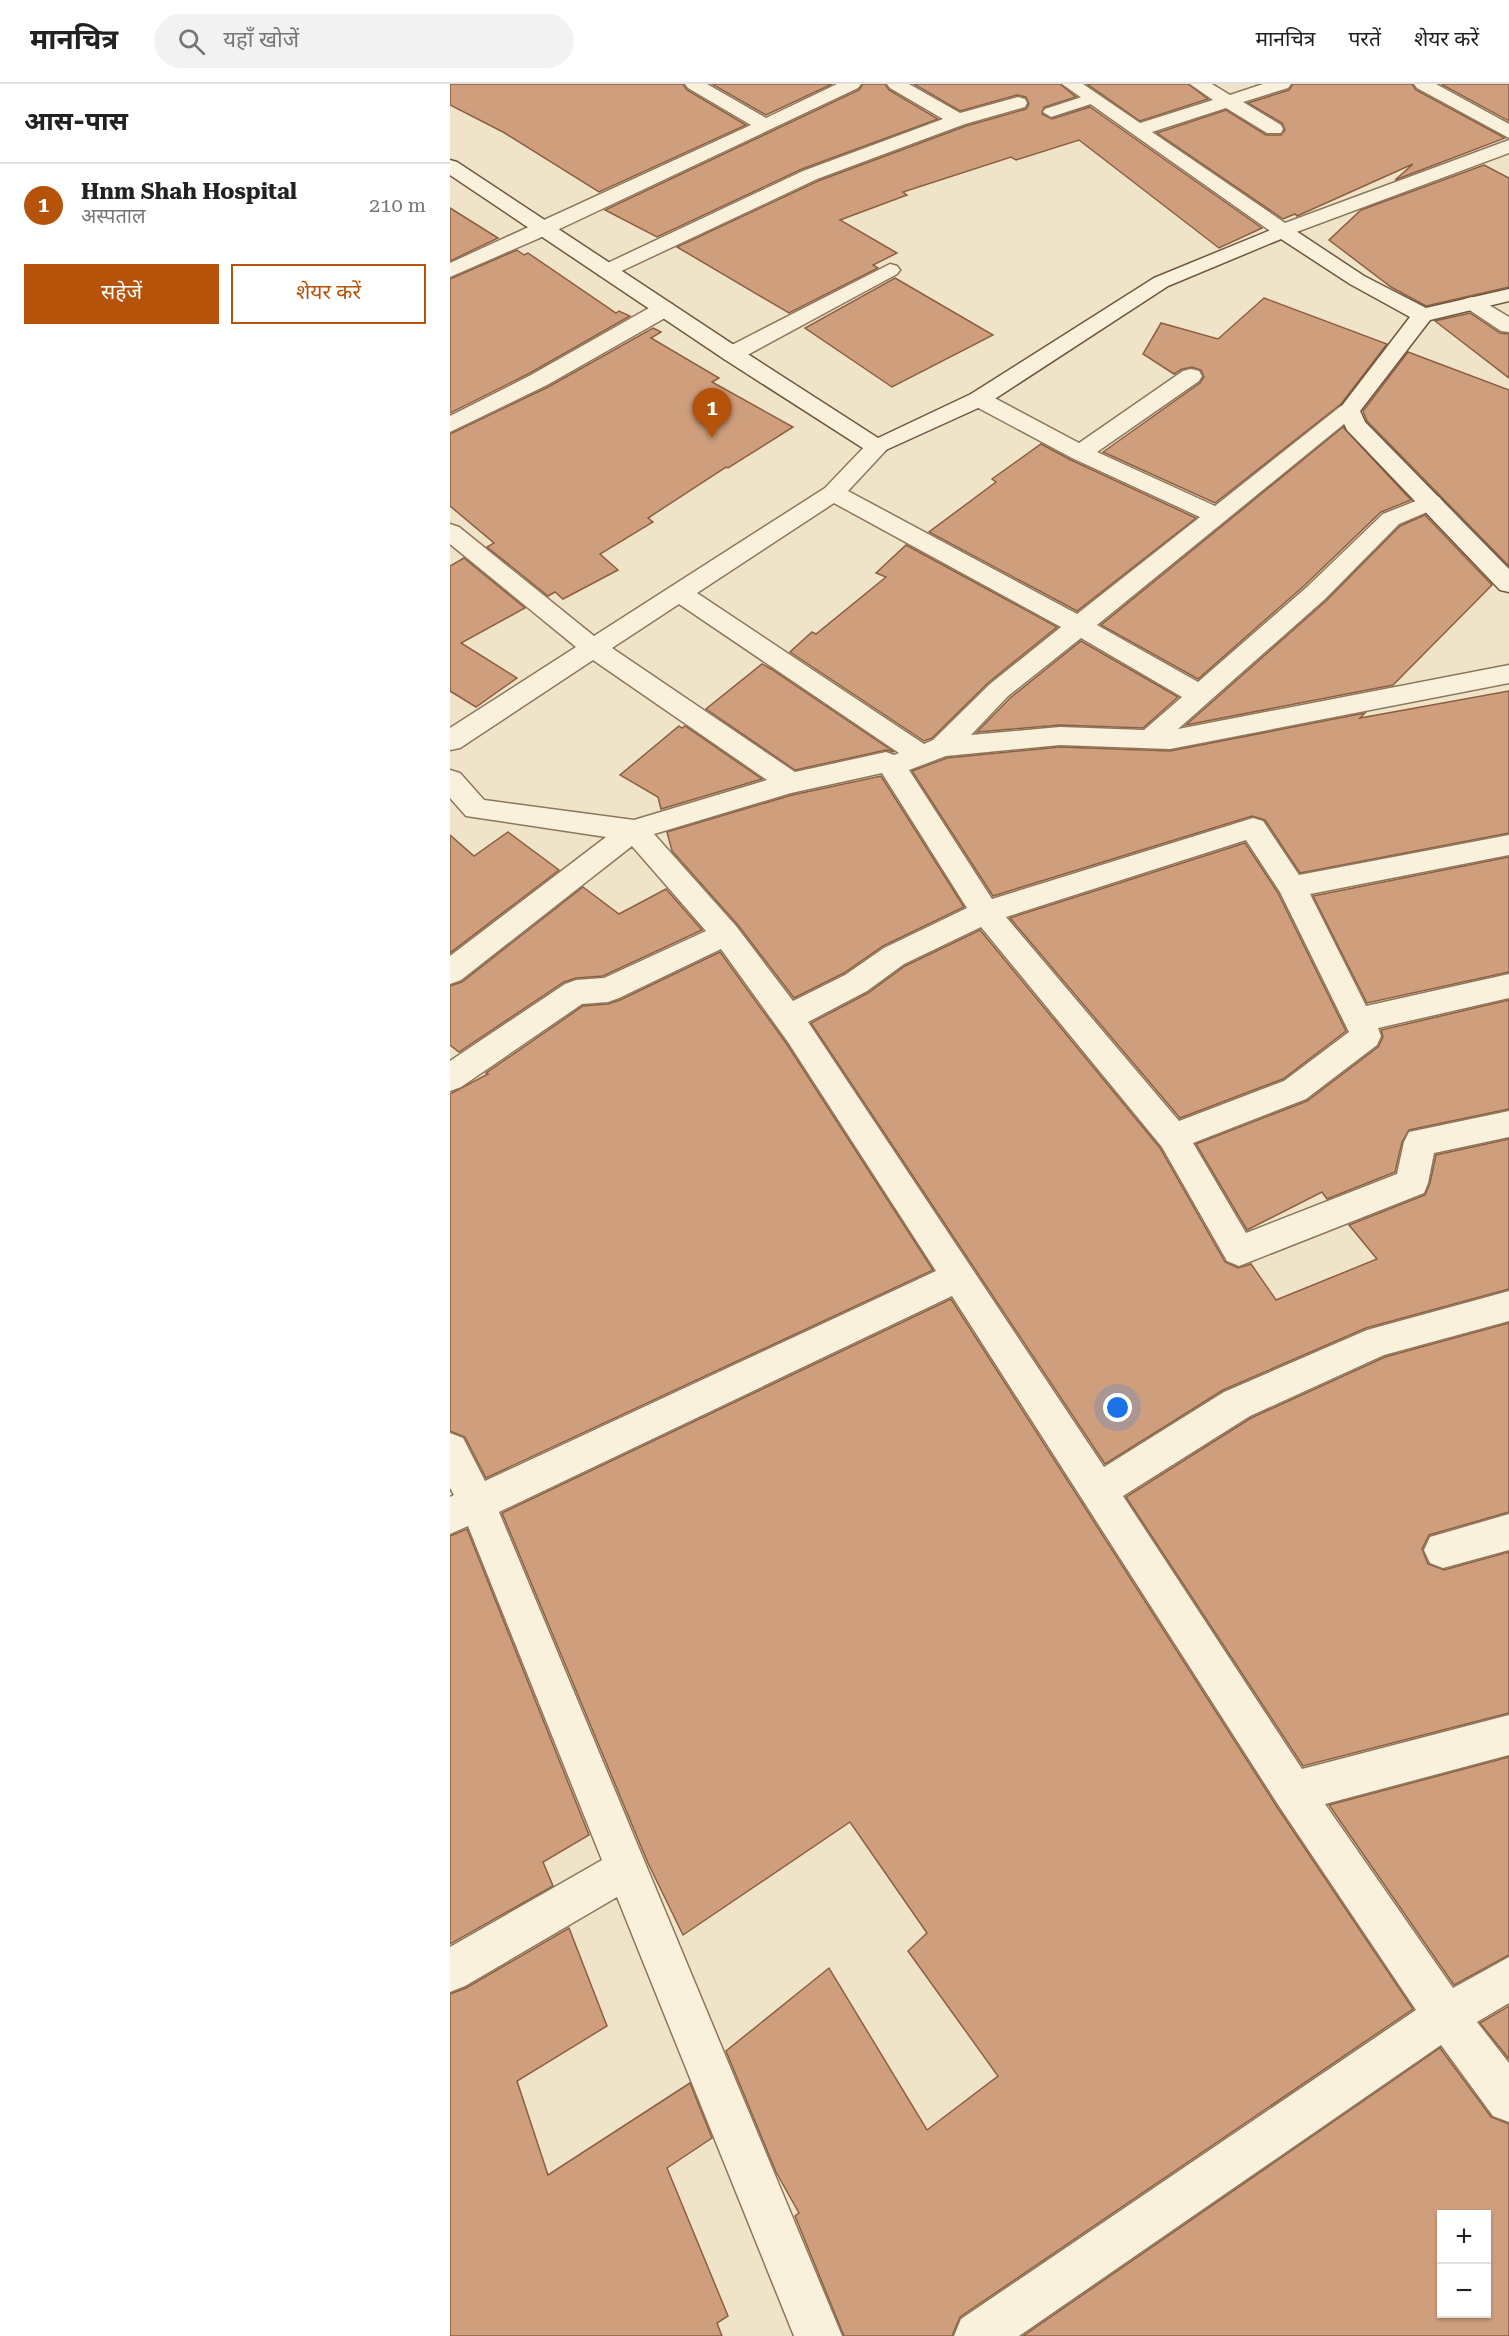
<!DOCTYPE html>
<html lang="hi">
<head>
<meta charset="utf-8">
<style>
	body { margin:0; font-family:"Roboto Serif","Noto Sans Devanagari",serif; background:#f2f2f2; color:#222 }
	.controls { position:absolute; right:18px; bottom:18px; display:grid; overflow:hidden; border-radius:0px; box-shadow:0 2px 4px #0004 }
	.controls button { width:54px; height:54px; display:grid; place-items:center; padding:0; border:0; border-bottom:2px solid #e0e0e0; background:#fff; color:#222; font:30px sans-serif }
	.you { position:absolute; left:668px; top:1324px; width:21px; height:21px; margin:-15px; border:4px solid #fff; border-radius:50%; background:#1a73e8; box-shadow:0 0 0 9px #1a73e833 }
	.badge { display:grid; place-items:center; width:39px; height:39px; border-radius:50%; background:#b45309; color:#fff; font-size:20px; font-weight:700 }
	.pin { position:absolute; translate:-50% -50px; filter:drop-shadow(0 2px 3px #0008) }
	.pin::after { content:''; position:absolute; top:32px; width:21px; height:18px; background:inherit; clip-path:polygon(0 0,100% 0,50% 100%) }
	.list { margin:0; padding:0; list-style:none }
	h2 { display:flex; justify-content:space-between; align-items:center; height:78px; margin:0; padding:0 24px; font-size:26px }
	h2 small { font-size:20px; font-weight:400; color:#767676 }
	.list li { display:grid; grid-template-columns:39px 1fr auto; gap:18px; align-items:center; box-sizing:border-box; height:84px; padding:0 24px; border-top:2px solid #e0e0e0 }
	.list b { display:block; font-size:22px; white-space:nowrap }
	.list p { margin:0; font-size:20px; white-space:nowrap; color:#767676 }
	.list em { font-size:20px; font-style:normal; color:#767676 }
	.actions { display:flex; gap:12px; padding:18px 24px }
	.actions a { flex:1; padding:14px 0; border:2px solid #b45309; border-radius:0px; text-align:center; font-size:21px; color:#b45309 }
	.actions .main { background:#b45309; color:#fff }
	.icon { flex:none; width:33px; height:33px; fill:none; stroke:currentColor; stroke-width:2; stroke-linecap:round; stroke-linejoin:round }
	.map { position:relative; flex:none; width:1059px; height:2252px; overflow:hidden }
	header { display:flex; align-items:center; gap:36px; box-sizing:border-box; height:84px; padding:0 30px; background:#fff; border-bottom:2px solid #e0e0e0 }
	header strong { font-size:28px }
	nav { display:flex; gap:33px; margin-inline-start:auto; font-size:21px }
	.search { width:420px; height:54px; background:#f2f2f2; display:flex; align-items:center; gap:15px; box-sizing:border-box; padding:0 21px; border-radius:33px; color:#767676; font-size:22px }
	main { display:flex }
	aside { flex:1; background:#fff }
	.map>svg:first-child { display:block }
	.building { fill:#cf9f7d; stroke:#8d5f41; stroke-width:1.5; fill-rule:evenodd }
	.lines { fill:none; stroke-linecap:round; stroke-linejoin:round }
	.lane-casing { stroke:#8d765c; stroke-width:4 }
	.street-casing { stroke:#8d765c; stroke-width:3 }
	.secondary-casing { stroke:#6f573f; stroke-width:3 }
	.lane { fill:#faf1dc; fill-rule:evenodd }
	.street { fill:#faf1dc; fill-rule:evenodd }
	.secondary { fill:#faf1dc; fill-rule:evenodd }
</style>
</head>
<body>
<header>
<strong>मानचित्र</strong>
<div class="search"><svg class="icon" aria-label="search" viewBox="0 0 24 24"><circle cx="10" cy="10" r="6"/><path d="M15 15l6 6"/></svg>यहाँ खोजें</div>
<nav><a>मानचित्र</a><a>परतें</a><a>शेयर करें</a></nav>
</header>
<main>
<aside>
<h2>आस-पास<small></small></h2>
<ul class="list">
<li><span class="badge">1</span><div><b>Hnm Shah Hospital</b><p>अस्पताल</p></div><em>210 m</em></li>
</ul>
<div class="actions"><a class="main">सहेजें</a><a>शेयर करें</a></div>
</aside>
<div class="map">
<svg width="1059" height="2252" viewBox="0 0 1059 2252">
	<rect width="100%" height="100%" fill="#f0e4c8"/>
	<g class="building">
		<polygon points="0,0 233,0 237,6 296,41 149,108 53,48 0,21"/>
		<polygon points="262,0 382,0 316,31"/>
		<polygon points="413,0 435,0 439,6 488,35 352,85 207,153 155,126 409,6"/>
		<polygon points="464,0 610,0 626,13 594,23 592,30 602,35 640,23 812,144 769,164 629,56 566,76 561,73 453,108 457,111 390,136 447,169 423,181 428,184 339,229 227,163 368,97 516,42 576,25 579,20 576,13 567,11 510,27"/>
		<polygon points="637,0 738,0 758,15 690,37"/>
		<polygon points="843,0 962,0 966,6 1055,54 945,96 963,80 847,132 845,130 833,135 707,49 776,26 816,51 831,51 835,46 832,39 798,19 839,6"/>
		<polygon points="991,0 1059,0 1059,37"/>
		<polygon points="1034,81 1059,94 1059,203 976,222 941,203 879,156 911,126"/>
		<polygon points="0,124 48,154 0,177"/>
		<polygon points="67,166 74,171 78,169 166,229 169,227 180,232 80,289 0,329 0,195"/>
		<polygon points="445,194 543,251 442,303 355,244"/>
		<polygon points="814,214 937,260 891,320 765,419 653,368 750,299 754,293 751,286 742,283 732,285 724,290 693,270 711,239 768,255"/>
		<polygon points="1020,229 1050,249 1059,250 1059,294 985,237"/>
		<polygon points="203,244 211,248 201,254 269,294 262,298 343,343 278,384 276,383 198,434 203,438 150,470 168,486 113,515 105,508 98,512 37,463 44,459 0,422 0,350 98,303"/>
		<polygon points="958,268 1059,306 1059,482 917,337 913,327"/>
		<polygon points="893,343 961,416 931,428 855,501 748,595 651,541"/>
		<polygon points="591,360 621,376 746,434 627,527 479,448 546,398 542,395"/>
		<polygon points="975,431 1042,501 943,601 736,641 876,517 950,442"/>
		<polygon points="456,461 607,543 539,598 482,654 474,657 340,568 362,548 366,550 436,493 426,489"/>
		<polygon points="14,474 75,524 11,559 67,594 26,623 0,607 0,482"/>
		<polygon points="631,557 728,613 693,644 610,641 527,648 560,614"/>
		<polygon points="312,580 321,585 444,668 436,666 345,686 256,625"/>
		<polygon points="1059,607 1059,749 850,789 815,736 802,732 543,812 462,687 497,674 610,663 720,667 915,629 910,634"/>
		<polygon points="229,642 232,644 235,642 312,695 211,725 208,713 170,691"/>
		<polygon points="431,692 514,823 433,862 394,889 344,914 288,841 222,767 217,748 342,711"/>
		<polygon points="58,748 109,786 0,869 0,751 24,772"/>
		<polygon points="795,759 828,809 896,947 833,995 730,1034 560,834"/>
		<polygon points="1059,773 1059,888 917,919 863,812"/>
		<polygon points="133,803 169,830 216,805 252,846 153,892 126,894 114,898 9,968 0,961 0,902 12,898"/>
		<polygon points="530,846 710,1064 775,1178 788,1184 801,1180 826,1216 927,1175 899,1141 975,1111 980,1099 986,1071 1059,1055 1059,1205 916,1244 773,1306 655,1380 361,939 418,909 455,882"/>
		<polygon points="270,868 336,959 483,1186 36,1394 15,1353 0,1347 0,1010 38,990 36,989 133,922 158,920 170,916"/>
		<polygon points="1059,916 1059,1025 959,1046 952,1058 945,1088 877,1115 872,1108 797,1146 746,1060 857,1017 928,963 933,953 931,946"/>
		<polygon points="501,1215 827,1723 963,1925 510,2233 502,2252 394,2252 345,2132 349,2129 326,2088 276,1967 379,1884 477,2046 548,1992 458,1867 477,1849 400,1738 233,1851 198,1779 52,1429"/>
		<polygon points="1059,1239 1059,1428 979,1451 972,1465 978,1480 994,1486 1059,1468 1059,1629 853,1682 676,1413 801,1334 935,1273"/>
		<polygon points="17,1445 139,1751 93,1778 103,1802 0,1860 0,1452"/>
		<polygon points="1059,1673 1059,1871 1004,1901 879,1721"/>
		<polygon points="119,1844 157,1942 67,1997 98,2091 240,1999 262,2054 217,2084 278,2232 267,2239 272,2252 0,2252 0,1910 16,1904"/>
		<polygon points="1059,1922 1059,1975 1030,1939"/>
		<path d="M 990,1964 L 1041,2033 L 1059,2040 L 1059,2252 L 573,2252 ZM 992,2130 L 1036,2130 L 1036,2229 L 992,2229 Z"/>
	</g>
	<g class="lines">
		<defs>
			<polygon id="lane" points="641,10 649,15 647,18 601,33 593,28 595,25"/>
			<g id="street">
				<polygon points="235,0 257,0 316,34 387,0 411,0 408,4 101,149 0,193 0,179 301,41 238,4"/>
				<polygon points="437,0 459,0 510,29 568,13 575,15 577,19 575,23 515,40 367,95 163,191 156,193 149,191 146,187 149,183 353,87 493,35 440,4"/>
				<polygon points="612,0 633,0 690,39 763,16 740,0 762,0 780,11 813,0 841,0 838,4 793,18 831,41 833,45 831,49 817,49 776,24 702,48 835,139 1059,56 1059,69 833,153 826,151"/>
				<polygon points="964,0 986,0 1059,40 1059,54 967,4"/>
				<polygon points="440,180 447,182 450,186 447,190 290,275 282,277 274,275 271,270 274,265"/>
				<polygon points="1022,213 1029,215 1059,233 1059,248 1051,247 1015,223 1011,219 1015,215"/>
				<polygon points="214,219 222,220 225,225 222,230 97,301 0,348 0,332 81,291 206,220"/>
				<path d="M 741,285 L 749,287 L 752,292 L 749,297 L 647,368 L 765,422 L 891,322 L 899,320 L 907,322 L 910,327 L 647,541 L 748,598 L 857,503 L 933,430 L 981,411 L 989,413 L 993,418 L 989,423 L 949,440 L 875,515 L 728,645 L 1059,581 L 1059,599 L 720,665 L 610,661 L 496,672 L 459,686 L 542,815 L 803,734 L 813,737 L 849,791 L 1059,751 L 1059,771 L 860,810 L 916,922 L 1059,890 L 1059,914 L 928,944 L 931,952 L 927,961 L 856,1015 L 743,1059 L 796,1149 L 947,1090 L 954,1058 L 959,1048 L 1059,1027 L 1059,1053 L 984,1069 L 978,1099 L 974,1109 L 789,1182 L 777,1177 L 712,1063 L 531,843 L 454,880 L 417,907 L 358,938 L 654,1383 L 774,1308 L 917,1246 L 1059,1207 L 1059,1237 L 934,1271 L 800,1332 L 673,1412 L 852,1685 L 1059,1631 L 1059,1671 L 875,1720 L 1003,1904 L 1059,1873 L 1059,1919 L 1027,1938 L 1059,1979 L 1059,2038 L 1043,2032 L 991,1961 L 569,2252 L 504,2252 L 511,2235 L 966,1926 L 829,1722 L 502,1212 L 49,1428 L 392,2252 L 344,2252 L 167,1813 L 15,1902 L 0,1908 L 0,1863 L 152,1776 L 18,1442 L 0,1450 L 0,1413 L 4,1411 L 0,1404 L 0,1349 L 13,1354 L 35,1397 L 486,1187 L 338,958 L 271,865 L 169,914 L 158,918 L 132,920 L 11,1003 L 0,1007 L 0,977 L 115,900 L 126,896 L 154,894 L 256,847 L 182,762 L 11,896 L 0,900 L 0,872 L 156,753 L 16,732 L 0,714 L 0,686 L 10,689 L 34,716 L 184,736 L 317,696 L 143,576 L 10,664 L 0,666 L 0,644 L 126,563 L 0,460 L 0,440 L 9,443 L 144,552 L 375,404 L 419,358 L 427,356 L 435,358 L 439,363 L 398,407 L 627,530 L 750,433 L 622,374 L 521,320 L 518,315 L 521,310 L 529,308 L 537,310 L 629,359 L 733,287 ZM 384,419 L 611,543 L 540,600 L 483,656 L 474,660 L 247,509 ZM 229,520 L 449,669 L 444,671 L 436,668 L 345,688 L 162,564 ZM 631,554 L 732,613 L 694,646 L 610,643 L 521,651 L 558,612 ZM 432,689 L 517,824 L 434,864 L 395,891 L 343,917 L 286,842 L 204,750 L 341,709 ZM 796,756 L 830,808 L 899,948 L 834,997 L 729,1037 L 556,833 Z"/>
				<polygon points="1059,1430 1059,1466 993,1484 980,1479 974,1466 980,1453"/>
			</g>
			<polygon id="secondary" points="0,76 7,78 290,265 428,354 521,310 704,194 833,141 840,143 914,192 976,224 1059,205 1059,217 980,236 910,327 915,338 1059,485 1059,508 1050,506 897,346 888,327 960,233 900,200 831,155 718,202 537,320 427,370 419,368 274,275 0,91"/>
		</defs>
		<use href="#lane" class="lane-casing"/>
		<use href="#street" class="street-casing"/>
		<use href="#secondary" class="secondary-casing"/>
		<use href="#lane" class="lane"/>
		<use href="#street" class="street"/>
		<use href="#secondary" class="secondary"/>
	</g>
</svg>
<div class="controls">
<button>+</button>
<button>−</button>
</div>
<div class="you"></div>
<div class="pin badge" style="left:262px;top:354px">1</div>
</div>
</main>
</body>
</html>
